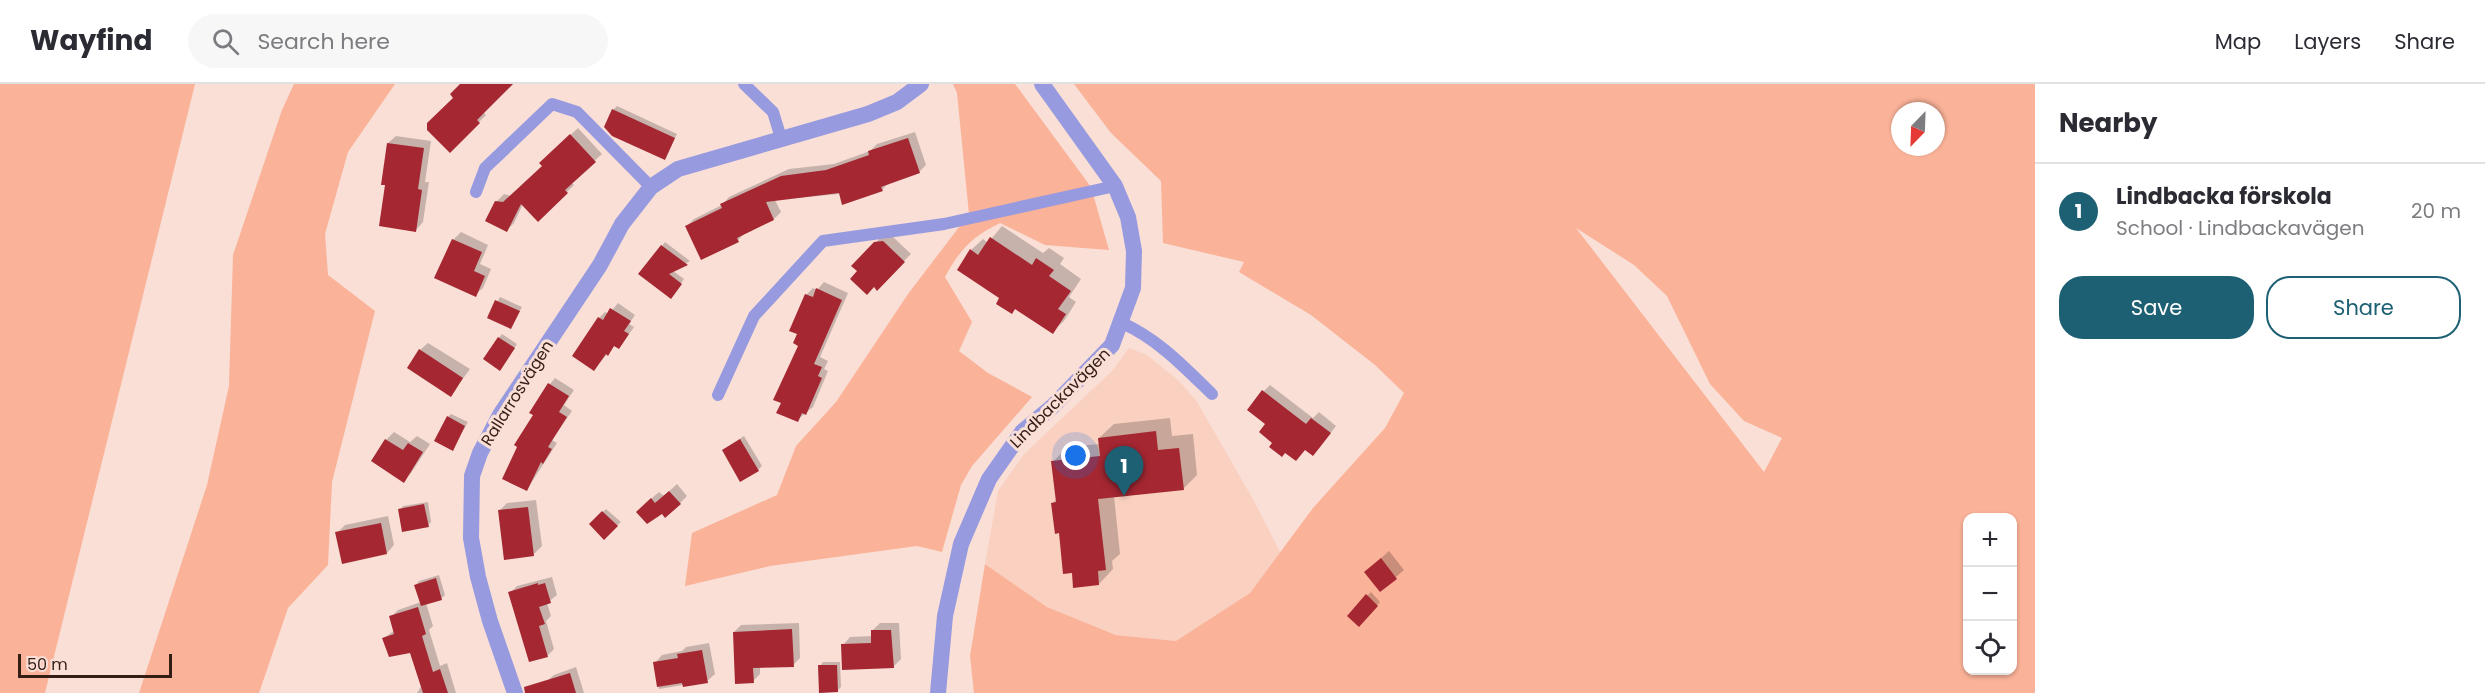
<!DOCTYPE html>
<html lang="en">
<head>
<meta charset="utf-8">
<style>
	body { margin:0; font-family:Poppins,sans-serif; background:#f7f7f7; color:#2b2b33 }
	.controls { position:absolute; right:18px; bottom:18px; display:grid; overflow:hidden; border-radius:12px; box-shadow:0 2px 4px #0004 }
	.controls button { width:54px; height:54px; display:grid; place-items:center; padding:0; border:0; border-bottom:2px solid #e1e1e2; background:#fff; color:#2b2b33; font:30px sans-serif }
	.compass { position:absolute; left:1891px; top:18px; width:54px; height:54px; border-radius:50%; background:#fff; box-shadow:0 2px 4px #0004; rotate:203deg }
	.scale { position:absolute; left:18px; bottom:15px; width:154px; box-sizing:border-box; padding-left:6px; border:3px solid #341d15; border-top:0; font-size:16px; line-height:21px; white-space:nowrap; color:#341d15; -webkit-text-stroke:4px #f9dfd6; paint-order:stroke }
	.you { position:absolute; left:1076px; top:372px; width:21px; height:21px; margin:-15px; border:4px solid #fff; border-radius:50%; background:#1a73e8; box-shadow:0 0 0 9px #1a73e833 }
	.badge { display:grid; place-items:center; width:39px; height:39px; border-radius:50%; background:#1d6074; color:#fff; font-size:20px; font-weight:700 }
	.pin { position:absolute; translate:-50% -50px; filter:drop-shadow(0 2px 3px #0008) }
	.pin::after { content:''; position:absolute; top:32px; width:21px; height:18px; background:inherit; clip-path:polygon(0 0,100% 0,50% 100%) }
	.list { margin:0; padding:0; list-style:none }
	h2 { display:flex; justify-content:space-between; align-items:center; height:78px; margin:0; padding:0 24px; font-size:26px }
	h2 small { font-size:20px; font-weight:400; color:#7c7c81 }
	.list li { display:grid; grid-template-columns:39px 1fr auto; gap:18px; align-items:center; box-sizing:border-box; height:96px; padding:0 24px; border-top:2px solid #e1e1e2 }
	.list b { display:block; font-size:22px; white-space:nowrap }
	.list p { margin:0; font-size:20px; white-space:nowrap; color:#7c7c81 }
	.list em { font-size:20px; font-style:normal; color:#7c7c81 }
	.actions { display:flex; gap:12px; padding:18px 24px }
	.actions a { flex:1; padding:14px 0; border:2px solid #1d6074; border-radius:24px; text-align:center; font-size:21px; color:#1d6074 }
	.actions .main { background:#1d6074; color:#fff }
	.icon { flex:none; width:33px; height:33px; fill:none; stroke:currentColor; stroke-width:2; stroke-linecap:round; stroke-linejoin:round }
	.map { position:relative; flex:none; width:2035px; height:609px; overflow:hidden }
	header { display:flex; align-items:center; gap:36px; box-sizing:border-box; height:84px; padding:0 30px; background:#fff; border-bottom:2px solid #e1e1e2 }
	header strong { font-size:28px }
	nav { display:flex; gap:33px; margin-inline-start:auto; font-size:21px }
	.search { width:420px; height:54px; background:#f7f7f7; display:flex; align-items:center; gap:15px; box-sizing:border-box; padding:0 21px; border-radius:33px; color:#7c7c81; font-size:22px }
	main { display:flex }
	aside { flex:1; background:#fff }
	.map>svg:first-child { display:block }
	.built { fill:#fad0c0 }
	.green { fill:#fab298; fill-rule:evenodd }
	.shadow { fill:#0003 }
	.building { fill:#a42732 }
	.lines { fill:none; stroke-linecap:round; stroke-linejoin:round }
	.service { stroke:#979adf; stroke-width:12 }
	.minor { stroke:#979adf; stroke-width:16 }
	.labels { text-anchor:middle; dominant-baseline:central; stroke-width:6; stroke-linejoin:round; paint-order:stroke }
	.street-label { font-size:16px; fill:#341d15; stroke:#f9dfd6 }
</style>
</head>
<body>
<header>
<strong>Wayfind</strong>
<div class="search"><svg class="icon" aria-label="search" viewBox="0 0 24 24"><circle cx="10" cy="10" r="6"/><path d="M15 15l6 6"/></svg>Search here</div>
<nav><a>Map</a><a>Layers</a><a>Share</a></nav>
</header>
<main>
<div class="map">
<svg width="2035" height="609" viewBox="0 0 2035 609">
	<rect width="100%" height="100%" fill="#f9dfd6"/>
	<polygon class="built" points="1129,264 1147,271 1179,297 1196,316 1254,417 1280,468 1250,509 1176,557 1117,551 1047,523 985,480 998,407 1024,370 1112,287"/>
	<g class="green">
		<polygon points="0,0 195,0 45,609 0,609"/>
		<polygon points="294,0 395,0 348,68 325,150 328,191 375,227 332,398 328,481 288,524 259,609 139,609 207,401 229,302 233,171 282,26"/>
		<path d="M 953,0 L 1015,0 L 1091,103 L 1109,166 L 1045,161 L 1000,139 C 972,153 960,165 945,193 L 972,238 L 959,267 L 988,289 L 1032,313 L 972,382 L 961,401 L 942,468 L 917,462 L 770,482 L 685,502 L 692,449 L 777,411 L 796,362 L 836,318 L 908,210 L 969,130 L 957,9 Z"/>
		<path d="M 1074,0 L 2035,0 L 2035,609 L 974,609 L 970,572 L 985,480 L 1047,523 L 1116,551 L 1176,557 L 1250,509 L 1313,424 L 1385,344 L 1404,309 L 1375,281 L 1311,231 L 1239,188 L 1244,178 L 1163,159 L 1161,97 L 1111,49 ZM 1900,27 L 1936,27 L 1936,63 L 1900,63 ZM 1576,144 L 1634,181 L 1667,212 L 1710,300 L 1744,337 L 1782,354 L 1764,388 ZM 1968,434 L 2012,434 L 2012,586 L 1968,586 Z"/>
	</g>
	<g class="shadow">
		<polygon points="462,0 513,0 483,28 486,31 450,67"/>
		<polygon points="617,22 677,50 665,74 613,26"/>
		<polygon points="578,44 602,70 571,98 574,101 538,136 523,120 514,139 507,146 496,118 504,110 512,112 544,82 548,72"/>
		<polygon points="915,48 926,81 919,88 889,98 882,106 775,116 781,128 774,135 745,149 738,156 687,142 694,135 722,121 729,113 789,85 834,80 870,67 877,60"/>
		<polygon points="396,52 431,57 425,98 429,98 423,138 416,146 387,100 388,59"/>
		<polygon points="1002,142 1043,169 1049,164 1064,174 1060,180 1081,195 1069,213 1076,218 1064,237 1052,248 1016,224 1012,228 971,166 983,155 988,159"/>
		<polygon points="461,148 488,161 480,180 491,185 483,204 475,211 453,156"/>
		<polygon points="890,150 911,170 877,204 853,182 882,152"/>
		<polygon points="665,158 690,177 673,187 684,195 674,209 640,190"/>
		<polygon points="824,198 848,209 820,273 828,277 824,285 828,287 813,323 797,336 799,249 806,211 813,204 817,206"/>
		<polygon points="500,213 522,223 511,243 489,233"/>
		<polygon points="618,219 635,231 629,240 634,243 624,257 618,263 615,261 594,285 574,272 599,234 605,228 609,230"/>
		<polygon points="502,250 517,260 503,281 499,254"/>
		<polygon points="428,259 470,285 451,311 420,266"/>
		<polygon points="555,294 574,306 564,321 572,327 552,356 557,359 526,407 535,331 550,300"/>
		<polygon points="1270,301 1313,334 1319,328 1336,342 1319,364 1306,365 1274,359 1267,339 1264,307"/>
		<polygon points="451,330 468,338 453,365 448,333"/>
		<polygon points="1170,334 1172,352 1193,350 1197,391 1183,405 1114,412 1120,470 1112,477 1113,485 1099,500 1073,488 1053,419 1057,415 1053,378 1067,363 1100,360 1099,354 1114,340"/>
		<polygon points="394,348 410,358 417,352 430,360 411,389 403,397 386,356"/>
		<polygon points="744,352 762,382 758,386 723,366"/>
		<polygon points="677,400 687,412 680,419 645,420 659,408 664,412"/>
		<polygon points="536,416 542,462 534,470 499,427 507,419"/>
		<polygon points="428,418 431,438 428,441 400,426 403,422"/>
		<polygon points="606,425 621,438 604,454 591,440"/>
		<polygon points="388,432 394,461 387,469 337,449 345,441"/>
		<polygon points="1389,467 1404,486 1381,506 1366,488"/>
		<polygon points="439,491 445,511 442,514 426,519 433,542 429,546 440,582 447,579 456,609 417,609 422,601 411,567 384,554 395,546 391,533 398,526 421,518 416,501 419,497"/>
		<polygon points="552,493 557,511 547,519 551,532 546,537 554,565 547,572 510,509 517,502"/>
		<polygon points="1371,508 1380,518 1359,541 1349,532"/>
		<polygon points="799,539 800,574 793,581 760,582 760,590 753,597 734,548 741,541"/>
		<polygon points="880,539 899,539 901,575 894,582 843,561 850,553 872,552 872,547"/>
		<polygon points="709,559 715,590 707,597 659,605 655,579 662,571 682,567 686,563"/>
		<polygon points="823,578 840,578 841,603 837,607 820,582"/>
		<polygon points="576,583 584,609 551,609 547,597 554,591"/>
	</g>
	<g class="building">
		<polygon points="460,0 513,0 477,36 480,39 450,69 427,46 427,39 453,14 450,10"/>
		<polygon points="612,25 675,54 665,76 612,52 604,43"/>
		<polygon points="570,50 596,78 565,106 568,109 538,138 521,120 507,148 485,137 495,117 503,118 542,82 539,79"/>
		<polygon points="908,54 920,89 881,103 883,107 842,121 839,109 766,118 774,136 737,154 739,158 701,176 685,142 722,124 720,120 781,92 826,86 869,71 868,67"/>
		<polygon points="387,59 424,64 418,105 422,106 416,148 379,142 385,101 381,101"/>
		<polygon points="990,153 1032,181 1036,174 1054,186 1049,192 1071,207 1058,225 1066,230 1053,250 1015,225 1012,230 996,220 999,214 957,186 970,165 978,171"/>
		<polygon points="452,155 482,168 474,187 485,192 476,213 434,194"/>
		<polygon points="883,157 905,178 877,207 874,203 867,211 850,195 857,187 851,182 874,158"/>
		<polygon points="661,161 688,181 669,190 682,200 671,215 638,190"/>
		<polygon points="816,204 842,216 814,280 822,283 818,292 822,294 806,331 802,329 798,338 776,329 781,319 773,316 798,262 793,259 797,250 789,247 805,210 813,213"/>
		<polygon points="495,216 520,227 511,245 487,234"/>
		<polygon points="610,224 631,237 624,247 629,250 619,265 614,262 608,272 606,270 594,287 572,272 598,233 603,236"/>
		<polygon points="498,253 515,264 500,287 483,275"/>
		<polygon points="419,265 463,294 451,313 407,284"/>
		<polygon points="548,299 569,312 559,328 567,333 548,363 552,365 543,380 541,378 527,407 502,395 517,363 514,361 533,331 529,329"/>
		<polygon points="1262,306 1306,340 1311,334 1331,349 1313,372 1305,366 1296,377 1285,369 1282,373 1269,363 1272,359 1259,348 1265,340 1247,326"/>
		<polygon points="447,332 465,342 453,367 434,357"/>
		<polygon points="1156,347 1158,366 1179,364 1184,406 1098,415 1106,486 1098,487 1099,501 1073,504 1072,489 1063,490 1059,449 1055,450 1051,419 1056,418 1051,377 1100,372 1098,354"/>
		<polygon points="385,355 403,366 408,359 423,368 404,399 371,377"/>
		<polygon points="740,355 759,387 740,398 722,366"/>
		<polygon points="669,407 681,420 665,434 662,430 647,440 636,428 651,414 655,419"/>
		<polygon points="424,420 429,443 402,448 398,425"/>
		<polygon points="528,423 534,472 504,476 498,426"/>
		<polygon points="602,427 618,442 604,456 589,440"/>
		<polygon points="381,439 387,470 342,480 335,448"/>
		<polygon points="1381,474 1397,495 1380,508 1364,488"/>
		<polygon points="436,494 442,516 421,522 414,501"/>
		<polygon points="538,499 538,501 545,499 551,519 539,523 545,540 539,542 548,573 529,578 508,508"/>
		<polygon points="1366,510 1378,522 1359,543 1347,532"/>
		<polygon points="418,523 426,550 422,552 433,588 440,585 448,609 423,609 410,569 389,573 382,554 394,550 389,532"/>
		<polygon points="792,545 794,583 753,584 754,599 735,600 733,548"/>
		<polygon points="871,546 891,546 894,584 842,586 841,560 871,559"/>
		<polygon points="702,566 708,599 683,603 682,599 657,603 653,578 678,574 677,570"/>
		<polygon points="818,581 837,581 838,608 819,609"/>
		<polygon points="570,589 576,609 525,609 524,603"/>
	</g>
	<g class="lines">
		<g class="service">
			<polyline points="744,0 773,28 781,54"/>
			<polyline points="476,108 485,84 552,20 577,28 651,103"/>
			<path d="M 1122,239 C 1158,255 1184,283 1212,310"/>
			<polyline points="718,311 754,232 823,157 944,140 1115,102"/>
		</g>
		<g class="minor">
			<polyline points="515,609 490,537 478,493 471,454 472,392 480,369 500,331 600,181 622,140 651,103 678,85 868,30 897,18 921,0"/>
			<polyline points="938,609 945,532 961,460 989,395 1022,348 1052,323 1112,261 1133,204 1134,167 1128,133 1115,102 1042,0"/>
		</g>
	</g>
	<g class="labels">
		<g class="street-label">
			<text transform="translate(517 309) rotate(-58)">Rallarrosvägen</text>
			<text transform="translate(1060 314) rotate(-45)">Lindbackavägen</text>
		</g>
	</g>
</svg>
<div class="controls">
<button>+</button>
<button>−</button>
<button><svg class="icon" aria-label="locate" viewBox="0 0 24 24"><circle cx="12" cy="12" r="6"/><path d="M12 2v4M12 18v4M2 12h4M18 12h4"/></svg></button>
</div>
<svg class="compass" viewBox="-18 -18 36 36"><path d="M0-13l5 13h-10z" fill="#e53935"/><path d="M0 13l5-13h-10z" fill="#7c7c81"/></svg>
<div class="scale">50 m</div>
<div class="you"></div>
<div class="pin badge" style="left:1124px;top:412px">1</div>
</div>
<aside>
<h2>Nearby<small></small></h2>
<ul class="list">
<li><span class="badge">1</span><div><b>Lindbacka förskola</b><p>School · Lindbackavägen</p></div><em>20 m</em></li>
</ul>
<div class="actions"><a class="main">Save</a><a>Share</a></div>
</aside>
</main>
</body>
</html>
